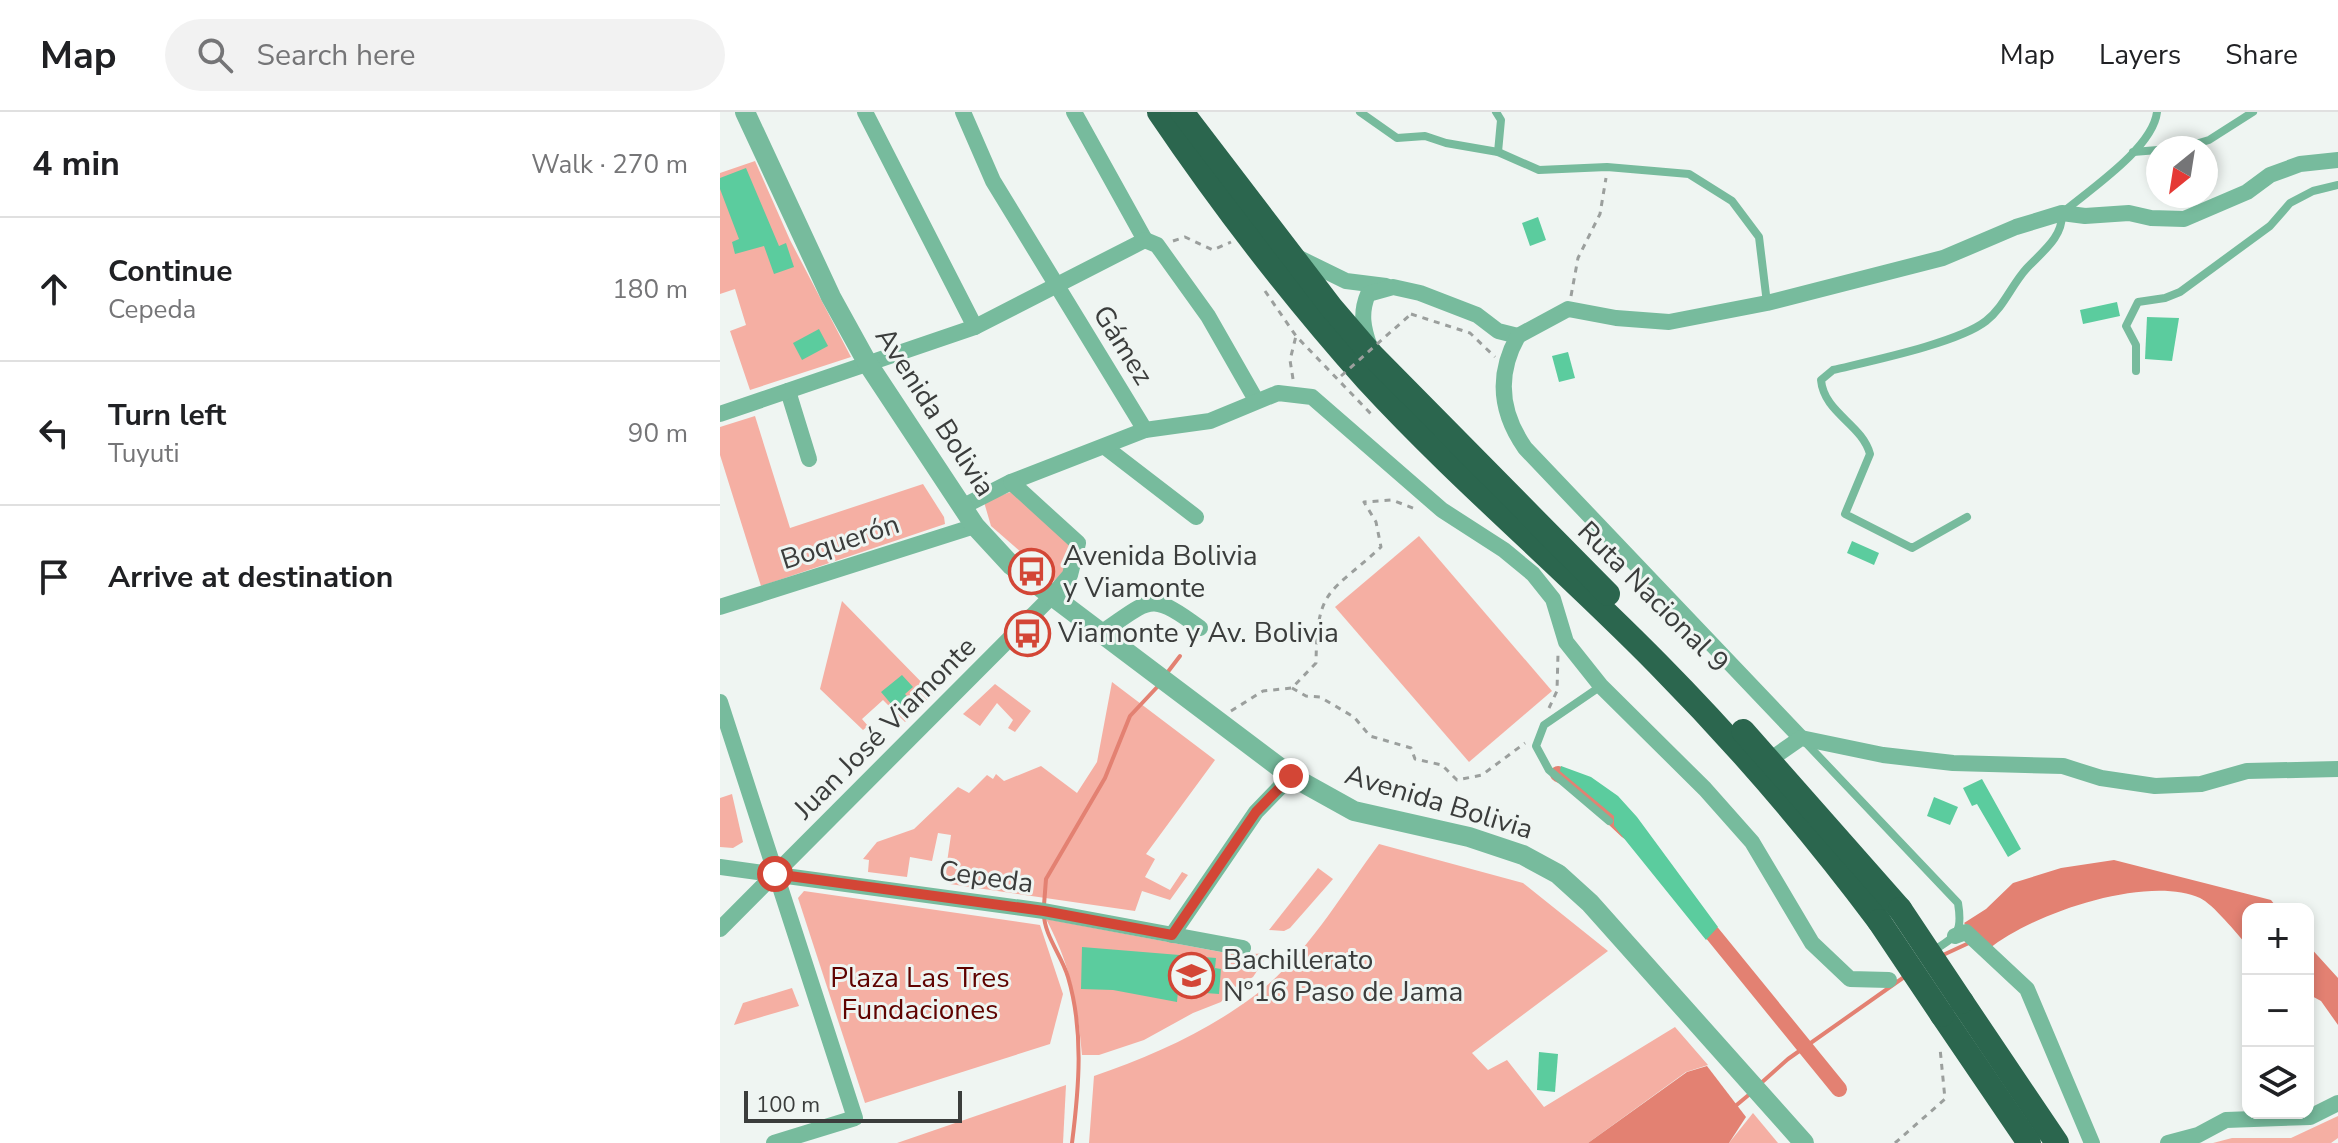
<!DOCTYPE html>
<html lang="en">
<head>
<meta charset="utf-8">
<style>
	body { margin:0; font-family:"Nunito Sans",sans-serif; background:#f2f2f2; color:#202124 }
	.controls { position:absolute; right:24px; bottom:24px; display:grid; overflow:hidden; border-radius:16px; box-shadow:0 4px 12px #0003 }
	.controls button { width:72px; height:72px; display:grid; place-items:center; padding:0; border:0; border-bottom:2px solid #e0e0e0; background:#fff; color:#202124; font:40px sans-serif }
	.compass { position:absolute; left:1426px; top:24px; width:72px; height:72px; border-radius:50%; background:#fff; box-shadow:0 4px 12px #0003; rotate:210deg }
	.scale { position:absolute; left:24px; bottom:20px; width:218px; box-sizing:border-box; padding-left:8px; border:4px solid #3b3d3c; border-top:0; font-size:22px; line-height:28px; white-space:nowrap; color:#3b3d3c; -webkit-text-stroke:6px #eff5f2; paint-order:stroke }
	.stop { position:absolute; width:24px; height:24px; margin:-18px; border:6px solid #d34636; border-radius:50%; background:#fff }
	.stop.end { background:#d34636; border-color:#fff; box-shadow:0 2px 8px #0008 }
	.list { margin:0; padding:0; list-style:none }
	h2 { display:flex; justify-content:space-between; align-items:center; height:104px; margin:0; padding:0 32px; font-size:34px }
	h2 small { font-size:26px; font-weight:400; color:#757577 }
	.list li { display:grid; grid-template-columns:52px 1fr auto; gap:24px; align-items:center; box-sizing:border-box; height:144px; padding:0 32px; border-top:2px solid #e0e0e0 }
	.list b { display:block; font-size:30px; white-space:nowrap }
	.list p { margin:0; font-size:26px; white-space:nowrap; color:#757577 }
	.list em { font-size:26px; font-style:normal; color:#757577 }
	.icon { flex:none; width:44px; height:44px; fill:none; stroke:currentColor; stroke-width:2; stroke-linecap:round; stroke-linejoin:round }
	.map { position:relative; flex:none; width:1618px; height:1031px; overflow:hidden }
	header { display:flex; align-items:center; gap:48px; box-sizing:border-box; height:112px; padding:0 40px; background:#fff; border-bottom:2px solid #e0e0e0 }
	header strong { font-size:38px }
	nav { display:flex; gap:44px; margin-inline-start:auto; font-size:28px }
	.search { width:560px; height:72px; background:#f2f2f2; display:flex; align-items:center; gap:20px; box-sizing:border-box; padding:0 28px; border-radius:44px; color:#757577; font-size:30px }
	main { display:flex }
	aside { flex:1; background:#fff }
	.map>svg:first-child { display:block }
	.green { fill:#f5afa3 }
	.water { fill:#e38172 }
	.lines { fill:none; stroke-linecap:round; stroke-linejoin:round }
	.stream { stroke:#e38172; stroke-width:4 }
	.canal { stroke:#e38172; stroke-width:16 }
	.building { fill:#5bcc9e }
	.path { stroke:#9b9f9d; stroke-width:3; stroke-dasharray:6 6; stroke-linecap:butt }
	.service { stroke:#77bb9d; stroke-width:8 }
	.minor { stroke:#77bb9d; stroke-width:16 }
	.tertiary { stroke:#77bb9d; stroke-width:20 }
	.motorway { stroke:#2b664e; stroke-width:24 }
	.path-bridge { stroke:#9b9f9d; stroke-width:3; stroke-dasharray:6 6; stroke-linecap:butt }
	.motorway-bridge { stroke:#2b664e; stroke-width:24 }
	.route { stroke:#d34636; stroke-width:10 }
	.labels { text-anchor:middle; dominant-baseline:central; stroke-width:6; stroke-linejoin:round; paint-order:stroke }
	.street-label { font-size:28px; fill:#3b3d3c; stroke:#eff5f2 }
	.poi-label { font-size:28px; fill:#3b3d3c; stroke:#eff5f2; text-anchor:start }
	.park-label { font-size:28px; fill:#5f0300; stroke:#eff5f2 }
</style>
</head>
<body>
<header>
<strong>Map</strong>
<div class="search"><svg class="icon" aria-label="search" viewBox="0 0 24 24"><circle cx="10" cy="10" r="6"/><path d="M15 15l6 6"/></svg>Search here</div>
<nav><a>Map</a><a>Layers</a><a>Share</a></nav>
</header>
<main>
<aside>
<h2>4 min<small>Walk · 270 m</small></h2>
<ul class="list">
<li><svg class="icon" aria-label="ahead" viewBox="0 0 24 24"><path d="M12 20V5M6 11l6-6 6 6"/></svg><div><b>Continue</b><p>Cepeda</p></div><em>180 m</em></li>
<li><svg class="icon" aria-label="left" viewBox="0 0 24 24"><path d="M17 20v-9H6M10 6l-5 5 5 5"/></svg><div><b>Turn left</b><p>Tuyuti</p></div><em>90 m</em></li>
<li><svg class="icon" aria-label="arrive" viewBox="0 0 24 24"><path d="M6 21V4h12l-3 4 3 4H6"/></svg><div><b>Arrive at destination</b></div></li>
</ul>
</aside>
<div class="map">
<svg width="1618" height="1031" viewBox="0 0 1618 1031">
	<rect width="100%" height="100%" fill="#eff5f2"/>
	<g class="green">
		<polygon points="35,49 70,128 131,245 30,278 10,219 26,213 15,177 0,182 0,61"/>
		<polygon points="35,304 70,416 203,372 224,405 225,412 41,474 0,343 0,315"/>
		<polygon points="293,379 351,432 348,456 334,469 271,414 264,390"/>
		<polygon points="699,424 832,579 749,650 615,495"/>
		<polygon points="122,489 213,582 185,610 163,588 142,607 148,614 143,618 100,577"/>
		<polygon points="392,570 495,648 426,742 435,747 425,765 450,778 462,760 468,763 450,788 422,779 415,799 230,772 225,764 231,723 218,721 212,749 190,745 187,765 148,760 149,748 143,747 157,730 194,717 238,675 249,681 267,663 273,667 276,662 284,669 321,654 357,681 377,650"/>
		<polygon points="275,572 311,599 295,620 288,616 293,608 277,591 260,614 243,602"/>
		<polygon points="12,682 23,730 13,736 0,735 0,686"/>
		<path d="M 659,732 L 803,771 L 888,839 L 752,941 L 768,958 L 787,948 L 824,995 L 955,915 L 988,953 L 966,960 L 868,1031 L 369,1031 L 374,964 C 430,945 486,920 534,884 C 585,846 621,783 659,732 Z"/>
		<polygon points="598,756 613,767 570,816 564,819 549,818"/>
		<polygon points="84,779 320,813 343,882 330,932 145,991 78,786"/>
		<path d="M 326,807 L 517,843 L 549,841 L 533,865 L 510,878 L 501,890 L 473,901 L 424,928 L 379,943 L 362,943 C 357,889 351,854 326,807 Z"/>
		<polygon points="72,876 79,894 14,913 23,891"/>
		<polygon points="346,973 343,1031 177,1031"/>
		<polygon points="1033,1001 1058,1031 1009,1031"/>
		<polygon points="1618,1004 1618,1026 1611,1031 1493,1031 1512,1026 1571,1026"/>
	</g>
	<g class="water">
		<path d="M 1394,748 L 1551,788 L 1558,797 L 1528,797 L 1528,834 C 1517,822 1493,792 1480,786 C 1427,762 1311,802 1269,837 L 1244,811 L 1266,797 L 1293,771 L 1341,756 Z"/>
		<polygon points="1588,833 1618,866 1618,913 1601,889 1588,882"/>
		<polygon points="987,954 1026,1005 1009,1031 868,1031 967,960"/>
	</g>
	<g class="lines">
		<g class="stream">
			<polyline points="447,561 460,544"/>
			<polyline points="324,793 326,767 385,666 410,604 440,572"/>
			<path d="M 324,802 C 324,823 342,844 348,865 C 364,919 359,976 352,1031"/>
			<polyline points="1223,843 1251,830"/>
			<polyline points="1040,972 1068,947 1187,863"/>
			<polyline points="1013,996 1031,981"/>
		</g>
		<g class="canal">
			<polyline points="838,662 855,670 907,719"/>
			<polyline points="992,821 1119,977"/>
		</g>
	</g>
	<g class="building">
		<polygon points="26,56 59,134 66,131 74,155 54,162 44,134 15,142 12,130 19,127 0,77 0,66"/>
		<polygon points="818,105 826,128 810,134 802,111"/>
		<polygon points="1397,190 1400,204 1363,212 1360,198"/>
		<polygon points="1427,205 1459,206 1452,249 1425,247"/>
		<polygon points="99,217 108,234 82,248 73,231"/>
		<polygon points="848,240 855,266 839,270 832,244"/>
		<polygon points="1132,429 1159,441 1154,453 1127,441"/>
		<polygon points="182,563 193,575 185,582 191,589 178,600 161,580"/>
		<polygon points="841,654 871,665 898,684 917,705 998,815 986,828 894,714 894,704 840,659"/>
		<polygon points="1262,667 1301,737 1288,745 1257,692 1252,694 1243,676"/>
		<polygon points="1214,685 1238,695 1230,713 1207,704"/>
		<polygon points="362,835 496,846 495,856 501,857 499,882 458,879 457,890 393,878 361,877"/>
		<polygon points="819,940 838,942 835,980 817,978"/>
	</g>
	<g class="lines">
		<g class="path">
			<polyline points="453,129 465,125 493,138 511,130"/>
			<polyline points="545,179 576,224 652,303"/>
			<polyline points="851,184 858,146 880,102 886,66"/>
			<polyline points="691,202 750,221 775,245"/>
			<polyline points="573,267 570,248 576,224"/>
			<polyline points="572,576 586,584 600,585 634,605 650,624 691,636 695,647 722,653 737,668 762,663 805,631"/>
			<polyline points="829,596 837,579 838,542"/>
			<path d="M 511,599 L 543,579 L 572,576 L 596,551 C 597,475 609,483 661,435 L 656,410 L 644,390 L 672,388 L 698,398"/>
			<polyline points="1175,1031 1225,987 1220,936"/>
		</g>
		<g class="service">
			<polyline points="640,0 677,26 705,24 726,31 778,40 819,58 887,55 969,62 1012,89 1039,125 1047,191"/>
			<polyline points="776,0 781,8 778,40"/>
			<polyline points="1462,36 1489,28 1533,0"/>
			<polyline points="1413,40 1438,38"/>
			<polyline points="1416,259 1416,233 1406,214 1418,190 1445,186 1460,180 1550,114 1570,91 1593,79 1618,73"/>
			<path d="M 1247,405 L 1192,436 L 1125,402 L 1150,342 C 1142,312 1104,301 1101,268 L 1113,258 C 1150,249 1238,231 1266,209 C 1284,195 1292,172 1307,156 C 1323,139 1343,125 1342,101 C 1369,78 1433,36 1437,0"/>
			<polyline points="881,574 824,613 816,634 829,658 889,709"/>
			<path d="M 1086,631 L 1238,791 C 1243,821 1237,823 1213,839"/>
		</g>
		<g class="minor">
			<polyline points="145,0 255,215"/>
			<polyline points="243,0 273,69 425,318"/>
			<polyline points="354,0 425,128"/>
			<polyline points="575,144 626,169 666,174"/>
			<path d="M 650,235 C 643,216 640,201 648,182 L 673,175 L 700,181 L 757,203 L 778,219 L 798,224"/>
			<polyline points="68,279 89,347"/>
			<polyline points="0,302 255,215 425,128 437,133 488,204 536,288"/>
			<polyline points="385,335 476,405"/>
			<polyline points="242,395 291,370 425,318 490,309 558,281 592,285 722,398 784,438 813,462 833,487 846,530 881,574 985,677 1032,730 1092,831 1130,867 1169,868"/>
			<polyline points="0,495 255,414"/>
			<path d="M 381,521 C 430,488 429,478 480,516"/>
			<polyline points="0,590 135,1006 54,1031"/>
			<path d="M 1081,626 L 805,336 C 780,300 776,263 798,224 L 848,197 L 896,206 L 949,210 L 1047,191 L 1223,146 L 1296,115 L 1342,101 L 1365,104 L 1409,101 L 1431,106 L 1464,107 L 1527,80 L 1550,63 L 1580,52 L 1618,48"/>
			<polyline points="1051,647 1081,626 1163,643 1233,651 1343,654 1381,666 1435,674 1481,672 1527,659 1618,657"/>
			<polyline points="0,755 324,799 523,836"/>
			<polyline points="0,817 331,485 350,463 358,431 291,370"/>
			<polyline points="452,823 536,700 571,664"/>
			<polyline points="1235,824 1246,820 1307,877 1372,1031"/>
			<polyline points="1448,1031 1478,1023 1506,1008 1590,1005 1618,991"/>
		</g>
		<polyline class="tertiary" points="25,0 111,185 148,252 255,414 291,453 571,664 634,699 749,725 803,743 838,762 870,791 1084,1031"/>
		<g class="motorway">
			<path d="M 439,0 C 502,93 572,184 647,268 C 739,368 843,455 938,552 C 1018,633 1091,718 1159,809"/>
			<polyline points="462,0 611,195 653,244 888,482"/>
			<polyline points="1023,619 1180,797"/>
			<polyline points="1242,890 1337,1031"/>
			<polyline points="1222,903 1309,1031"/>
		</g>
		<polyline class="path-bridge" points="621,264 691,202"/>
		<g class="motorway-bridge">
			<polyline points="1180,797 1242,890"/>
			<polyline points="1159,809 1222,903"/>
		</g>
	</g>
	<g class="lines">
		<polyline class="route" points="55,762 324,799 452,823 536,700 571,664"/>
	</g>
	<defs>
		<symbol id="bus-ring" viewBox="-11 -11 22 22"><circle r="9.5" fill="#eff5f2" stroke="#d34636" stroke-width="1.5"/><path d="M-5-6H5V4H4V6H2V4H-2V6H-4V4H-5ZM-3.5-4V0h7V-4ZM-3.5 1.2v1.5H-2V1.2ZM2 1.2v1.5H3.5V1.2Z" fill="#d34636"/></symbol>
		<symbol id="school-ring" viewBox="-11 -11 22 22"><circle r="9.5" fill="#eff5f2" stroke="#d34636" stroke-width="1.5"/><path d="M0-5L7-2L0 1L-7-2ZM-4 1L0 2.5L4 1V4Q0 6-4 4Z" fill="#d34636"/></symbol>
	</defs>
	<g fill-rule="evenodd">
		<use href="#bus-ring" x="286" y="434" width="51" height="51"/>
		<use href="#bus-ring" x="282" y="496" width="51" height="51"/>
		<use href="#school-ring" x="446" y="838" width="51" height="51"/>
	</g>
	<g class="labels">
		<g class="street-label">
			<text transform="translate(403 233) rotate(58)">Gámez</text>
			<text transform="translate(215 300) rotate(57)">Avenida Bolivia</text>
			<text transform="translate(120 430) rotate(-18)">Boquerón</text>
			<text transform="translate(933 485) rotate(45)">Ruta Nacional 9</text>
			<text transform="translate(165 616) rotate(-45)">Juan José Viamonte</text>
			<text transform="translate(719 690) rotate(17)">Avenida Bolivia</text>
			<text transform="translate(266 765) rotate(8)">Cepeda</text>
		</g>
		<g class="poi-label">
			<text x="343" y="444">Avenida Bolivia<tspan x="343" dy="32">y Viamonte</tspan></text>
			<text x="338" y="521">Viamonte y Av. Bolivia</text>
			<text x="503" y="848">Bachillerato<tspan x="503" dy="32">Nº16 Paso de Jama</tspan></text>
		</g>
		<g class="park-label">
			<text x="200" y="866">Plaza Las Tres<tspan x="200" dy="32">Fundaciones</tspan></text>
		</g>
	</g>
</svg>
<div class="controls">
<button>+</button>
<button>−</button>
<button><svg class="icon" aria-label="layers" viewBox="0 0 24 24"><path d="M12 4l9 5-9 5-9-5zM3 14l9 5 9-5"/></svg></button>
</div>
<svg class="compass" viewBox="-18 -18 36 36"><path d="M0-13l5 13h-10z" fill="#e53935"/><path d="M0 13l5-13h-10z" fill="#757577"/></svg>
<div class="scale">100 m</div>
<div class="stop" style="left:55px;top:762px"></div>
<div class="stop end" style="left:571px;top:664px"></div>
</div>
</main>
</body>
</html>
